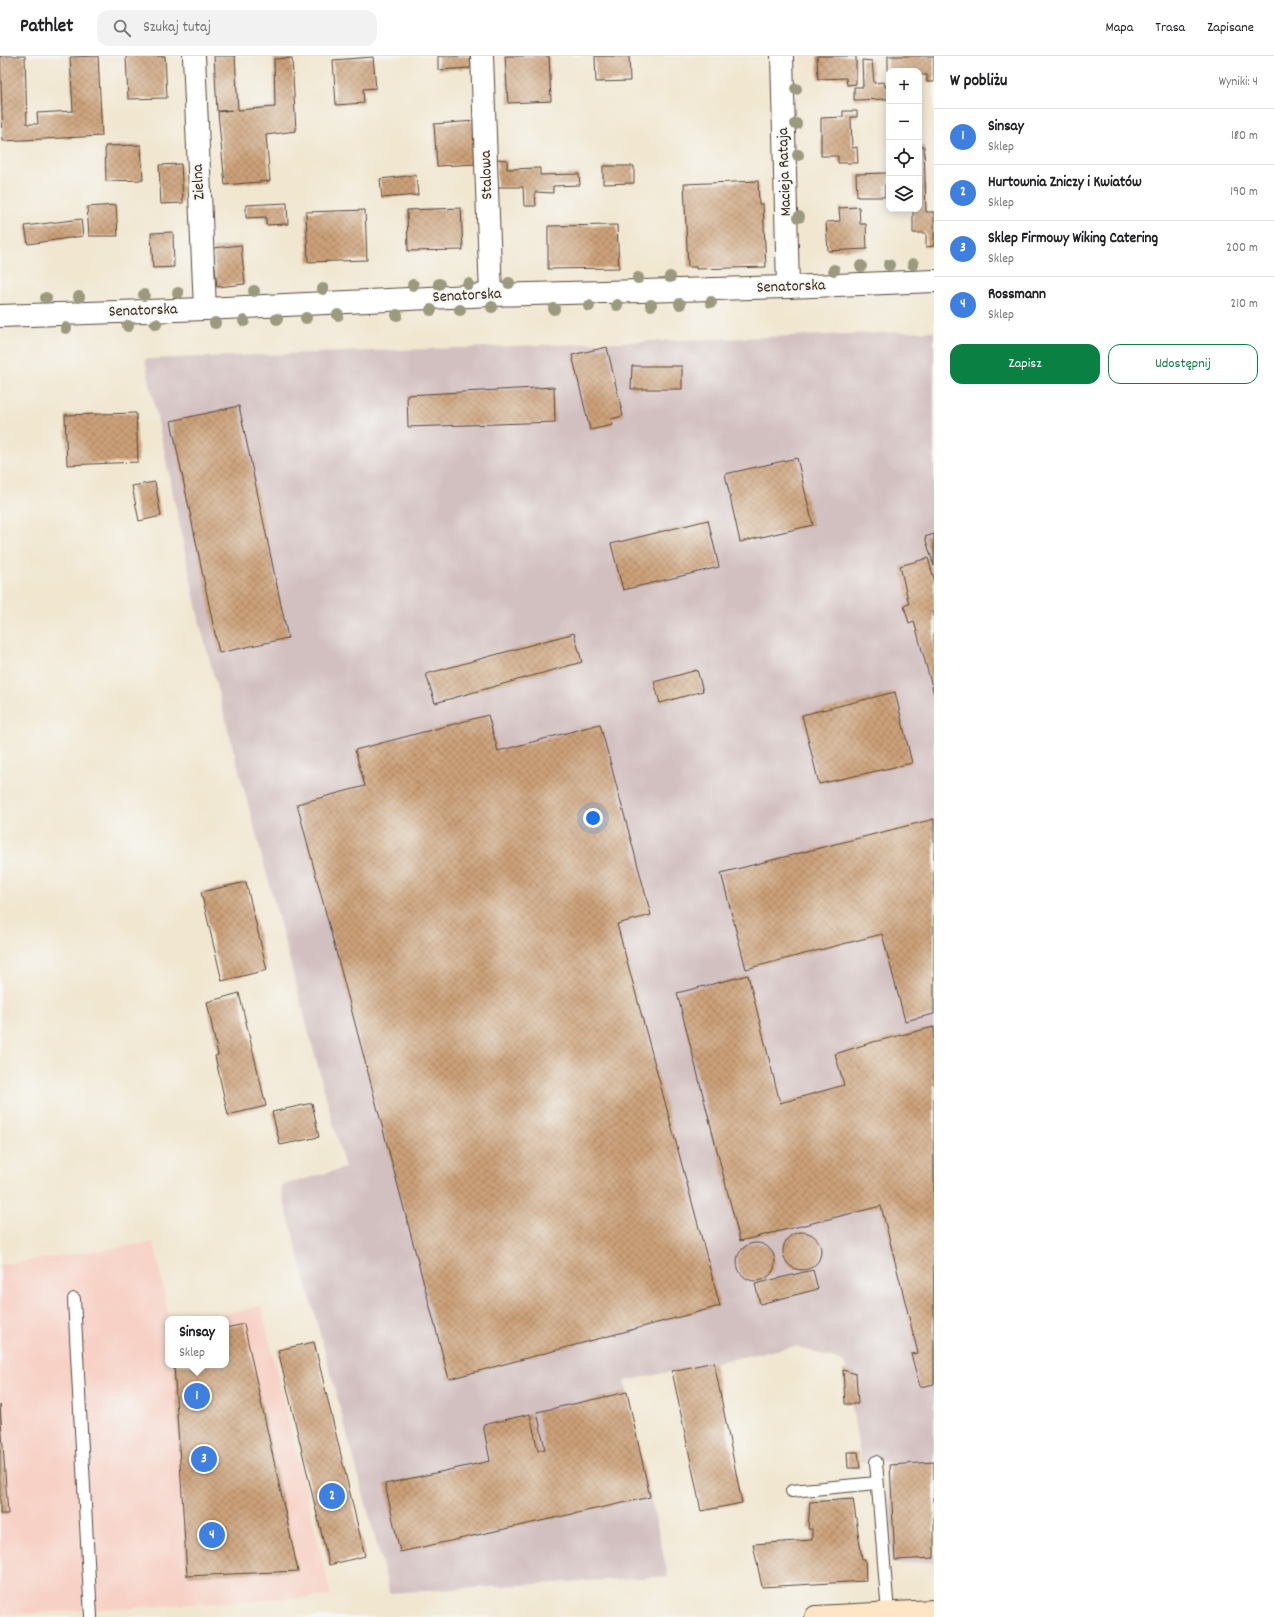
<!DOCTYPE html>
<html lang="pl">
<head>
<meta charset="utf-8">
<style>
	body { margin:0; font-family:Dekko,sans-serif; background:#f2f2f2; color:#202124 }
	.controls { position:absolute; right:12px; top:12px; display:grid; overflow:hidden; border-radius:8px; box-shadow:0 2px 10px #0003 }
	.controls button { width:36px; height:36px; display:grid; place-items:center; padding:0; border:0; border-bottom:1px solid #e0e0e0; background:#fff; color:#202124; font:20px sans-serif }
	.you { position:absolute; left:593px; top:762px; width:14px; height:14px; margin:-10px; border:3px solid #fff; border-radius:50%; background:#1a73e8; box-shadow:0 0 0 6px #1a73e833 }
	.badge { display:grid; place-items:center; width:26px; height:26px; border-radius:50%; background:#0b8043; color:#fff; font-size:13px; font-weight:700 }
	.pin { position:absolute; translate:-50% -50%; border:2px solid #fff; box-shadow:0 1px 4px #0006 }
	.popup { position:absolute; left:165px; top:1260px; width:64px; height:52px; box-sizing:border-box; display:grid; place-content:center; border-radius:8px; background:#fff; filter:drop-shadow(0 1px 3px #0005); font-size:13px; white-space:nowrap; color:#757577 }
	.popup b { font-size:15px; color:#202124 }
	.popup::after { content:''; position:absolute; left:50%; top:100%; margin-left:-8px; border:8px solid transparent; border-top-color:#fff }
	.list { margin:0; padding:0; list-style:none }
	h2 { display:flex; justify-content:space-between; align-items:center; height:52px; margin:0; padding:0 16px; font-size:17px }
	h2 small { font-size:13px; font-weight:400; color:#757577 }
	.list li { display:grid; grid-template-columns:26px 1fr auto; gap:12px; align-items:center; box-sizing:border-box; height:56px; padding:0 16px; border-top:1px solid #e0e0e0 }
	.list b { display:block; font-size:15px; white-space:nowrap }
	.list p { margin:0; font-size:13px; white-space:nowrap; color:#757577 }
	.list em { font-size:13px; font-style:normal; color:#757577 }
	.actions { display:flex; gap:8px; padding:12px 16px }
	.actions a { flex:1; padding:9px 0; border:1px solid #0b8043; border-radius:12px; text-align:center; font-size:14px; color:#0b8043 }
	.actions .main { background:#0b8043; color:#fff }
	.icon { flex:none; width:22px; height:22px; fill:none; stroke:currentColor; stroke-width:2; stroke-linecap:round; stroke-linejoin:round }
	.map { position:relative; flex:none; width:934px; height:1561px; overflow:hidden }
	header { display:flex; align-items:center; gap:24px; box-sizing:border-box; height:56px; padding:0 20px; background:#fff; border-bottom:1px solid #e0e0e0 }
	header strong { font-size:19px }
	nav { display:flex; gap:22px; margin-inline-start:auto; font-size:14px }
	.search { width:280px; height:36px; background:#f2f2f2; display:flex; align-items:center; gap:10px; box-sizing:border-box; padding:0 14px; border-radius:12px; color:#757577; font-size:15px }
	main { display:flex }
	aside { flex:1; background:#fff }
	.map>svg:first-child { display:block }
	.built { fill:#f7d1c6 }
	.industrial { fill:#d2bfbf }
	.building { fill:url(#building-cross-hatch) }
	.lines { fill:none; stroke-linecap:round; stroke-linejoin:round }
	.lane-casing { stroke:#564639; stroke-width:14 }
	.street-casing { stroke:#564639; stroke-width:24 }
	.secondary-casing { stroke:#564639; stroke-width:24 }
	.lane { stroke:#fff; stroke-width:12 }
	.street { stroke:#fff; stroke-width:22 }
	.secondary { stroke:#fee5c5; stroke-width:22 }
	.tree { fill:#9b997e }
	.labels { text-anchor:middle; dominant-baseline:central; stroke-width:3.5; stroke-linejoin:round; paint-order:stroke }
	.street-label { font-size:16px; fill:#3b2a1e; stroke:#f6f6f2 }
</style>
</head>
<body>
<header>
<strong>Pathlet</strong>
<div class="search"><svg class="icon" aria-label="search" viewBox="0 0 24 24"><circle cx="10" cy="10" r="6"/><path d="M15 15l6 6"/></svg>Szukaj tutaj</div>
<nav><a>Mapa</a><a>Trasa</a><a>Zapisane</a></nav>
</header>
<main>
<div class="map">
<svg width="934" height="1561" viewBox="0 0 934 1561">
	<defs>
		<pattern id="building-cross-hatch" width="8" height="8" patternUnits="userSpaceOnUse"><rect width="8" height="8" fill="#cca179"/><path d="M0 0l8 8M0 8l8-8" fill="none" stroke="#a78363"/></pattern>
	</defs>
	<rect width="100%" height="100%" fill="#f6f6f2"/>
	<filter id="ink" filterUnits="userSpaceOnUse"><feTurbulence type="fractalNoise" baseFrequency=".025" numOctaves="2"/><feDisplacementMap in="SourceGraphic" scale="8" xChannelSelector="R" yChannelSelector="G"/><feConvolveMatrix kernelMatrix="1 2 1 2 8 2 1 2 1" color-interpolation-filters="sRGB"/></filter>
	<filter id="wash" filterUnits="userSpaceOnUse"><feTurbulence type="fractalNoise" baseFrequency=".012" numOctaves="4" result="noise"/><feDisplacementMap in="SourceGraphic" scale="16" xChannelSelector="R" yChannelSelector="G"/><feGaussianBlur stdDeviation="0.9" result="paint"/><feColorMatrix in="noise" values="0 0 0 0 0 0 0 0 0 0 0 0 0 0 0 0 0 1.4 0 .05"/><feComposite in="paint" operator="in"/></filter>
	<g filter="url(#wash)">
		<rect width="100%" height="100%" fill="#f1e7d1"/>
		<polygon class="built" points="154,1186 169,1263 168,1309 226,1309 226,1263 201,1263 261,1250 331,1540 0,1559 0,1209"/>
		<polygon class="industrial" points="934,275 934,1506 892,1508 888,1405 861,1406 845,1307 796,1290 625,1325 668,1520 390,1537 280,1130 345,1112 200,568 145,303"/>
		<g id="blocks">
			<g class="building">
				<polygon points="0,0 25,0 27,68 38,68 37,57 73,55 70,1 98,0 102,80 3,85"/>
				<polygon points="126,0 165,0 167,42 128,43"/>
				<polygon points="214,0 235,0 238,54 275,51 274,3 292,2 296,75 266,79 270,125 225,129 218,56 232,54 217,55"/>
				<polygon points="438,0 470,0 471,12 438,14"/>
				<polygon points="505,0 549,0 551,45 508,47"/>
				<polygon points="595,0 629,0 630,25 596,26"/>
				<polygon points="817,0 856,0 856,28 847,29 846,22 818,23"/>
				<polygon points="888,0 934,0 934,26 927,26 927,19 919,19 919,15 888,15"/>
				<polygon points="373,1 376,32 363,33 364,47 336,49 333,4"/>
				<polygon points="862,4 872,5 874,27 884,26 886,32 889,32 889,43 854,44 854,31 863,31"/>
				<polygon points="843,55 857,55 857,61 851,61 852,92 857,91 858,107 838,107 838,100 821,100 821,62 843,61"/>
				<polygon points="475,65 478,108 437,110 434,68"/>
				<polygon points="141,89 143,124 106,125 105,90"/>
				<polygon points="919,90 924,90 926,156 934,156 934,190 926,191 926,177 913,177 913,153 919,153"/>
				<polygon points="497,103 507,104 507,113 540,112 540,119 579,118 580,129 553,130 553,137 535,136 536,150 524,150 523,131 497,131"/>
				<polygon points="181,108 183,147 161,148 159,109"/>
				<polygon points="603,110 634,110 634,127 603,128"/>
				<polygon points="885,117 889,117 889,129 885,129 885,141 857,141 856,118"/>
				<polygon points="416,119 418,139 382,142 380,123"/>
				<polygon points="758,125 759,148 763,148 766,211 696,213 696,211 688,211 684,128"/>
				<polygon points="287,147 288,168 266,169 266,161 246,162 246,149"/>
				<polygon points="116,149 118,180 89,180 87,151"/>
				<polygon points="859,151 860,168 866,168 867,193 828,195 826,166 840,165 839,152"/>
				<polygon points="461,152 463,194 408,195 407,154"/>
				<polygon points="365,154 367,204 308,206 306,156"/>
				<polygon points="81,163 83,180 28,188 25,170"/>
				<polygon points="617,169 619,212 548,213 548,170"/>
				<polygon points="173,176 174,211 153,212 151,177"/>
				<polygon points="241,189 245,228 217,231 213,192"/>
				<polygon points="607,291 623,360 611,363 613,369 590,374 572,299"/>
				<polygon points="632,310 682,310 682,333 631,333"/>
				<polygon points="554,331 555,366 408,371 407,339"/>
				<polygon points="239,350 288,582 219,597 171,365"/>
				<polygon points="136,357 138,406 67,409 65,359"/>
				<polygon points="797,402 813,469 740,486 725,418"/>
				<polygon points="155,426 161,460 139,465 132,430"/>
				<polygon points="708,464 719,511 623,534 611,488"/>
				<polygon points="934,478 934,510 925,481"/>
				<polygon points="928,502 934,523 934,638 914,565 909,567 904,550 909,548 900,510"/>
				<polygon points="574,577 582,606 435,647 426,618"/>
				<polygon points="697,614 703,635 660,647 654,626"/>
				<polygon points="895,636 912,707 819,728 802,659"/>
				<polygon points="488,659 498,695 600,668 651,859 617,868 720,1250 449,1323 297,748 365,730 355,694"/>
				<polygon points="934,763 934,958 905,965 882,878 746,913 721,817"/>
				<polygon points="246,826 267,914 222,925 201,836"/>
				<polygon points="748,919 780,1047 844,1029 835,998 873,986 934,971 934,1328 920,1331 911,1298 918,1297 881,1150 740,1185 677,937"/>
				<polygon points="239,937 266,1050 228,1059 215,1000 218,999 207,946"/>
				<polygon points="312,1047 319,1081 280,1089 272,1056"/>
				<circle cx="802" cy="1195" r="19"/>
				<circle cx="756" cy="1206" r="19"/>
				<polygon points="813,1214 818,1233 760,1248 755,1228"/>
				<polygon points="244,1268 298,1515 187,1520 174,1309 226,1309 226,1272"/>
				<polygon points="314,1286 365,1500 329,1509 278,1294"/>
				<polygon points="714,1306 742,1447 701,1455 672,1315"/>
				<polygon points="843,1314 856,1318 858,1348 845,1348"/>
				<polygon points="627,1336 650,1441 400,1496 385,1428 490,1405 483,1369 530,1358 538,1395 545,1393 537,1356"/>
				<polygon points="0,1349 8,1458 0,1458"/>
				<polygon points="847,1396 858,1396 860,1412 848,1412"/>
				<polygon points="934,1406 934,1502 895,1504 890,1409"/>
				<polygon points="853,1443 862,1503 865,1503 866,1525 762,1531 753,1488 812,1484 812,1473 808,1473 810,1446"/>
			</g>
		</g>
	</g>
	<g filter="url(#ink)">
		<use href="#blocks" fill-opacity="0" stroke="#564639" stroke-width="1"/>
		<g class="lines">
			<defs>
				<g id="lane">
					<polyline points="74,1243 91,1561"/>
					<polyline points="876,1406 888,1557"/>
					<polyline points="792,1435 877,1427"/>
				</g>
				<g id="street">
					<polyline points="194,0 205,253"/>
					<polyline points="482,0 491,239"/>
					<polyline points="782,0 788,231"/>
					<polyline points="0,260 205,253 491,239 788,231 934,225"/>
				</g>
				<polyline id="secondary" points="816,1561 934,1555"/>
			</defs>
			<use href="#lane" class="lane-casing"/>
			<use href="#street" class="street-casing"/>
			<use href="#secondary" class="secondary-casing"/>
			<use href="#lane" class="lane"/>
			<use href="#street" class="street"/>
			<use href="#secondary" class="secondary"/>
		</g>
		<g class="tree">
			<circle cx="796" cy="33" r="6"/>
			<circle cx="796" cy="68" r="6"/>
			<circle cx="798" cy="99" r="6"/>
			<circle cx="799" cy="161" r="6"/>
			<circle cx="913" cy="208" r="6"/>
			<circle cx="889" cy="209" r="6"/>
			<circle cx="861" cy="210" r="6"/>
			<circle cx="834" cy="214" r="6"/>
			<circle cx="670" cy="221" r="6"/>
			<circle cx="638" cy="222" r="6"/>
			<circle cx="509" cy="227" r="6"/>
			<circle cx="439" cy="228" r="6"/>
			<circle cx="468" cy="228" r="6"/>
			<circle cx="413" cy="229" r="6"/>
			<circle cx="323" cy="233" r="6"/>
			<circle cx="254" cy="235" r="6"/>
			<circle cx="178" cy="237" r="6"/>
			<circle cx="144" cy="239" r="6"/>
			<circle cx="79" cy="241" r="6"/>
			<circle cx="46" cy="242" r="6"/>
			<circle cx="711" cy="246" r="6"/>
			<circle cx="680" cy="248" r="6"/>
			<circle cx="617" cy="249" r="6"/>
			<circle cx="651" cy="249" r="6"/>
			<circle cx="589" cy="250" r="6"/>
			<circle cx="492" cy="251" r="6"/>
			<circle cx="554" cy="253" r="6"/>
			<circle cx="431" cy="254" r="6"/>
			<circle cx="460" cy="254" r="6"/>
			<circle cx="338" cy="259" r="6"/>
			<circle cx="397" cy="259" r="6"/>
			<circle cx="306" cy="262" r="6"/>
			<circle cx="277" cy="263" r="6"/>
			<circle cx="244" cy="265" r="6"/>
			<circle cx="215" cy="267" r="6"/>
			<circle cx="156" cy="268" r="6"/>
			<circle cx="128" cy="270" r="6"/>
			<circle cx="66" cy="272" r="6"/>
		</g>
	</g>
	<g class="labels">
		<g class="street-label">
			<text transform="translate(785 116) rotate(-92)">Macieja Rataja</text>
			<text transform="translate(487 119) rotate(-92)">Stalowa</text>
			<text transform="translate(199 126) rotate(-93)">Zielna</text>
			<text transform="translate(791 231) rotate(-2)">Senatorska</text>
			<text transform="translate(467 240) rotate(-3)">Senatorska</text>
			<text transform="translate(143 255) rotate(-2)">Senatorska</text>
		</g>
	</g>
</svg>
<div class="controls">
<button>+</button>
<button>−</button>
<button><svg class="icon" aria-label="locate" viewBox="0 0 24 24"><circle cx="12" cy="12" r="6"/><path d="M12 2v4M12 18v4M2 12h4M18 12h4"/></svg></button>
<button><svg class="icon" aria-label="layers" viewBox="0 0 24 24"><path d="M12 4l9 5-9 5-9-5zM3 14l9 5 9-5"/></svg></button>
</div>
<div class="you"></div>
<div class="pin badge" style="left:197px;top:1340px;background:#3f7fe0">1</div>
<div class="popup"><b>Sinsay</b>Sklep</div>
<div class="pin badge" style="left:332px;top:1440px;background:#3f7fe0">2</div>
<div class="pin badge" style="left:204px;top:1403px;background:#3f7fe0">3</div>
<div class="pin badge" style="left:212px;top:1479px;background:#3f7fe0">4</div>
</div>
<aside>
<h2>W pobliżu<small>Wyniki: 4</small></h2>
<ul class="list">
<li><span class="badge" style="background:#3f7fe0">1</span><div><b>Sinsay</b><p>Sklep</p></div><em>180 m</em></li>
<li><span class="badge" style="background:#3f7fe0">2</span><div><b>Hurtownia Zniczy i Kwiatów</b><p>Sklep</p></div><em>190 m</em></li>
<li><span class="badge" style="background:#3f7fe0">3</span><div><b>Sklep Firmowy Wiking Catering</b><p>Sklep</p></div><em>200 m</em></li>
<li><span class="badge" style="background:#3f7fe0">4</span><div><b>Rossmann</b><p>Sklep</p></div><em>210 m</em></li>
</ul>
<div class="actions"><a class="main">Zapisz</a><a>Udostępnij</a></div>
</aside>
</main>
</body>
</html>
